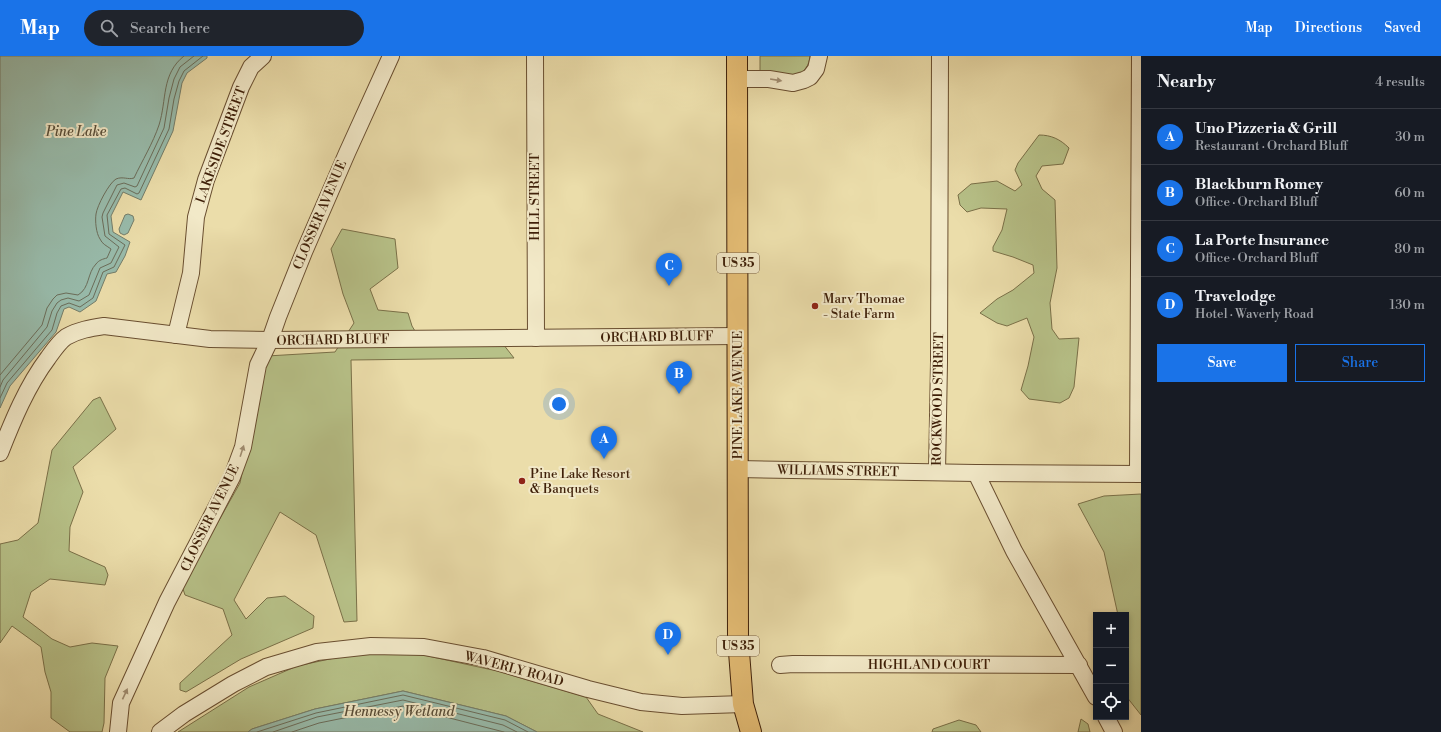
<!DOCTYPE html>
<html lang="en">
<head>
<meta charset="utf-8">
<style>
	body { margin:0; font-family:"Libre Bodoni",serif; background:#20242c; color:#f1f3f6 }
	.controls { position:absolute; right:12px; bottom:12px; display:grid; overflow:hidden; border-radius:0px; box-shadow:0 2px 6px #0003 }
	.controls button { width:36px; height:36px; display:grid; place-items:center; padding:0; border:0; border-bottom:1px solid #363941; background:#171b24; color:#f1f3f6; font:20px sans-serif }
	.you { position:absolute; left:559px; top:348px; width:14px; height:14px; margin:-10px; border:3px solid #fff; border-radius:50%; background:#1a73e8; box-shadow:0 0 0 6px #1a73e833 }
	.badge { display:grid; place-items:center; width:26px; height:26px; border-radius:50%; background:#1a73e8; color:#fff; font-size:13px; font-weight:700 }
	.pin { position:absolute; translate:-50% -33px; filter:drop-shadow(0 1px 2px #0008) }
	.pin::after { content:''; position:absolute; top:21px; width:14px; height:12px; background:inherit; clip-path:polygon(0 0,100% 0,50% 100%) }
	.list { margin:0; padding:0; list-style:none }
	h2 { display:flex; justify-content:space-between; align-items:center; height:52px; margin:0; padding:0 16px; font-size:17px }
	h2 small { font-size:13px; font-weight:400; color:#9ea1a6 }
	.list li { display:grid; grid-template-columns:26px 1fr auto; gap:12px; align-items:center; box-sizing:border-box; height:56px; padding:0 16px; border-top:1px solid #363941 }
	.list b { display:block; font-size:15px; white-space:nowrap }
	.list p { margin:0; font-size:13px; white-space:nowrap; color:#9ea1a6 }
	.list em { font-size:13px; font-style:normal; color:#9ea1a6 }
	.actions { display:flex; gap:8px; padding:12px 16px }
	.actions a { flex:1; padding:9px 0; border:1px solid #1a73e8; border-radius:0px; text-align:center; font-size:14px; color:#1a73e8 }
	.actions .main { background:#1a73e8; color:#fff }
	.icon { flex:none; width:22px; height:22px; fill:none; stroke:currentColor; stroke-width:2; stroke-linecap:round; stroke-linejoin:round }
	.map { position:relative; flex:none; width:1141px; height:676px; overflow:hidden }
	header { display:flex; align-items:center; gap:24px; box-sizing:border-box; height:56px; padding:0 20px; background:#1a73e8; color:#fff }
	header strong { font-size:19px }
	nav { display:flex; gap:22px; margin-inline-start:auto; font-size:14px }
	.search { width:280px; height:36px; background:#20242c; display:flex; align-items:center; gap:10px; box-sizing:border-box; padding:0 14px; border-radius:22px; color:#9ea1a6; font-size:15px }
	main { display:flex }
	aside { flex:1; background:#171b24 }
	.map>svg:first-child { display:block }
	.green { fill:#b7c188; stroke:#7a7048 }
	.water { fill:#98bbab; stroke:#747d6a }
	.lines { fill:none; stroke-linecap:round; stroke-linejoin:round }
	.shore { stroke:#6b6d5a; stroke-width:1 }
	.minor-casing { stroke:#694e30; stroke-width:18 }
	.major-casing { stroke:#3e1f08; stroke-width:22 }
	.minor { stroke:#f2e9c8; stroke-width:16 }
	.major { stroke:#e6be75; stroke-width:20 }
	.oneway { fill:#a18e72 }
	.poi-dot { fill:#8f2418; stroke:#f2e9c8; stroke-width:1.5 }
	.labels { text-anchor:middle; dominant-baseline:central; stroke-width:4; stroke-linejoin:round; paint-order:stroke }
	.shield { fill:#f2e9c8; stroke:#745c42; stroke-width:1 }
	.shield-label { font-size:12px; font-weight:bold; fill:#3e1f08 }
	.street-label { font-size:13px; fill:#3e1f08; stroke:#f2e9c8 }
	.poi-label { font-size:13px; fill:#3e1f08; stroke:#f2e9c8; text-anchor:start }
	.water-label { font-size:14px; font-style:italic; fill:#594e39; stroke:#f2e9c8 }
</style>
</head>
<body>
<header>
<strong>Map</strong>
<div class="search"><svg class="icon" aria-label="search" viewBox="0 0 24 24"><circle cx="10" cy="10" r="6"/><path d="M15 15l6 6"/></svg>Search here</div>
<nav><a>Map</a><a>Directions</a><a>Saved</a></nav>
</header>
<main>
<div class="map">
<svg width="1141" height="676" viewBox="0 0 1141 676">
	<rect width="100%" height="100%" fill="#ebddaa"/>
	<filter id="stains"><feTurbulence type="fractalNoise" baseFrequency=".005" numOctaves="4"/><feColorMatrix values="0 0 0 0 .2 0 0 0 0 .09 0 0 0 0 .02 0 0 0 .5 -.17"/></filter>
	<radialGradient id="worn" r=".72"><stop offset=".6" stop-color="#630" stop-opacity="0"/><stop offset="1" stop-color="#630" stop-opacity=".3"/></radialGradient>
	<g class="green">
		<path d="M 760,0 L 810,0 C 809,10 805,15 796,21 L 760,15 Z"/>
		<path d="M 1039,79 C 1051,79 1060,83 1069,92 L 1063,108 L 1042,110 L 1036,120 L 1042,133 L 1055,144 L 1057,212 L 1050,247 L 1052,273 L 1059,283 L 1079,282 L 1074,331 L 1069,342 L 1060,347 L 1029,343 L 1021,334 L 1028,310 L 1034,281 L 1027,262 L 1007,270 L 997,267 L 980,257 L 997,243 L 1013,234 L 1034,217 L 1033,209 L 1013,201 L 993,195 L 993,191 L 1002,174 L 1007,153 L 981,152 L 967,156 L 960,149 L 958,139 L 971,128 L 997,125 L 1015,135 L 1022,129 L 1015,114 L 1018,107 Z"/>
		<polygon points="342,173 395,183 398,212 370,233 378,254 408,257 412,270 424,290 503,288 514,302 351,304 357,565 344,566 316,479 280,456 234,544 246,563 267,542 285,540 314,560 313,572 241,603 186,636 180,634 180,627 232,579 223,553 185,539 182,530 240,427 257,343 267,300 335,296 354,267 343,238 331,193"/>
		<polygon points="100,341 116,373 73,411 83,436 70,471 69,495 105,511 108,519 105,529 50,523 31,536 23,561 52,583 70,591 92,587 118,590 105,622 104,667 102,676 70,676 51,662 51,636 45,616 41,591 12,570 0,587 0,488 18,484 38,467 52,394 93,344"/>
		<polygon points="1141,438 1141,659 1126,640 1126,559 1118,559 1104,496 1078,448 1104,440"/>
		<polygon points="367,595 419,598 497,615 586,641 598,658 643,676 537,676 506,660 403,635 315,653 252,673 248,676 178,676 249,631 297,610"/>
		<polygon points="1081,663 1088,668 1090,676 1078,676"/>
		<polygon points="959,664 976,669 981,676 932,676 933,673"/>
	</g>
	<g class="water">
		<polygon points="0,0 207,0 207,2 187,17 182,27 173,75 141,144 123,136 111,160 113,176 130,186 125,200 116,216 107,218 96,245 80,256 69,251 64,253 56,276 10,330 0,352"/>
		<polygon points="128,158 133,160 134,164 128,177 124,179 120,177 119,173 125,159"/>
		<polygon points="403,635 506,660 537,676 248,676 252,673 315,653"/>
	</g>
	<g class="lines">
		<g class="shore">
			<path d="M 0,319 L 42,269 L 47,252 L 53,243 L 57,239 L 66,237 L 78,239 C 90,232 87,217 96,208 C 99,204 103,203 107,202 L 111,193 C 107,190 102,188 100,183 C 96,177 95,165 96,158 C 97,150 109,127 116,123 C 123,120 128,124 134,122 C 142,105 153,87 159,69 C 167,44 161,18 184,0"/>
			<polyline points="0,331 3,324 47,271 52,255 57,247 61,244 68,242 79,245 89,239 100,212 111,207 119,191 105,180 102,161 103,157 117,129 124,127 135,131 137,130 164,72 169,42 174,23 180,11 194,0"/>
			<polyline points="0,342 7,327 52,274 57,257 61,250 69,247 80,251 93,242 103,216 114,211 125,189 109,178 107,159 121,133 125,132 137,138 139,137 169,73 174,43 179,25 184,15 203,0"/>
			<polyline points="257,676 316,657 403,639 505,664 528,676"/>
			<polyline points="273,676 317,661 403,644 503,669 517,676"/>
			<polyline points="292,676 319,667 403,650 504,676"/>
		</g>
		<defs>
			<g id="minor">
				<polyline points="535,0 536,282"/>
				<polyline points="737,23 769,23 793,27 804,24 810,21 816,13 819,0"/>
				<polyline points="176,279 191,217 196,161 206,124 241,31 251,11 263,0"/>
				<path d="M 0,397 C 13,364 27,330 48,302 C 53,295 59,286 66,281 C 78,274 91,272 104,270 L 210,283 L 270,284 L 738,280"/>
				<polyline points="738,413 976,417 1141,418"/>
				<polyline points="937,416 939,306 940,0"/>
				<polyline points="976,417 1014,495 1096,641"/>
				<polyline points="1138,418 1140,0"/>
				<polyline points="780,609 793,608 1079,609"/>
				<polyline points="1106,661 1114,676"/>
				<polyline points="118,676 121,647 167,546 232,421 243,391 258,309 270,284 278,261 304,196 347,97 391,0"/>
				<polyline points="160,676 184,658 233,628 266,611 317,596 371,590 424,591 483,602 588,633 641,646 682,650 743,648"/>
			</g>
			<polyline id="major" points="737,0 738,583 743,648 751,676"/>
		</defs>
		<use href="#minor" class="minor-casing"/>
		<use href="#major" class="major-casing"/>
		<use href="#minor" class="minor"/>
		<use href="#major" class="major"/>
	</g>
	<defs><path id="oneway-solid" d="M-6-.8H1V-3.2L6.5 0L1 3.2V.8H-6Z"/></defs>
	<g class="oneway">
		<use href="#oneway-solid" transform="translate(776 24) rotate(9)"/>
		<use href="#oneway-solid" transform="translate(242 395) rotate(-72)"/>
		<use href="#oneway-solid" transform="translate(125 638) rotate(-65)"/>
	</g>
	<g class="poi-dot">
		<circle cx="815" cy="250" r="4"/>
		<circle cx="522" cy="425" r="4"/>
	</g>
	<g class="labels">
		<g class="shield">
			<rect x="717" y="197" width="42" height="20" rx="3"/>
			<rect x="717" y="580" width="42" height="20" rx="3"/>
		</g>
		<g class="shield-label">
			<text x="738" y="207">US 35</text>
			<text x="738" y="590">US 35</text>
		</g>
		<g class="street-label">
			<text transform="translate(221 89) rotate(-70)">LAKESIDE STREET</text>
			<text transform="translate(535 141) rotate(-90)">HILL STREET</text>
			<text transform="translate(320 159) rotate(-67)">CLOSSER AVENUE</text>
			<text transform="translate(657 281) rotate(-1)">ORCHARD BLUFF</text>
			<text transform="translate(333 284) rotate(-1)">ORCHARD BLUFF</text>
			<text transform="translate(738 339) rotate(-90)">PINE LAKE AVENUE</text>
			<text transform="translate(938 343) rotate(-89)">ROCKWOOD STREET</text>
			<text transform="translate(838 415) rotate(1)">WILLIAMS STREET</text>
			<text transform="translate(210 462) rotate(-64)">CLOSSER AVENUE</text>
			<text x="929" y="609">HIGHLAND COURT</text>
			<text transform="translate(514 613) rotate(15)">WAVERLY ROAD</text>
		</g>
		<g class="poi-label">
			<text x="823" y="243">Marv Thomae<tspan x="823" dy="15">- State Farm</tspan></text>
			<text x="530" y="418">Pine Lake Resort<tspan x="530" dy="15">&amp; Banquets</tspan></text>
		</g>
		<g class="water-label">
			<text x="76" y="76">Pine Lake</text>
			<text x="399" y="656">Hennessy Wetland</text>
		</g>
	</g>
	<rect width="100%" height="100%" filter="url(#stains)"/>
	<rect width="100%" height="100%" fill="url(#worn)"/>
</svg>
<div class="controls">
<button>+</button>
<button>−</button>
<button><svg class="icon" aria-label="locate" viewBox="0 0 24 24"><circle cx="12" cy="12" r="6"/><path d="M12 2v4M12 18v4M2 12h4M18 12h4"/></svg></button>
</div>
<div class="you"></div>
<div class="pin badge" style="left:604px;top:403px">A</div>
<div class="pin badge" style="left:679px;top:338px">B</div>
<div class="pin badge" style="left:669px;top:230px">C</div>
<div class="pin badge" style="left:668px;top:599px">D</div>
</div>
<aside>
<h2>Nearby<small>4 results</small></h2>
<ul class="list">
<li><span class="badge">A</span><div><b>Uno Pizzeria &amp; Grill</b><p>Restaurant · Orchard Bluff</p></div><em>30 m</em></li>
<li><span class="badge">B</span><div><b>Blackburn Romey</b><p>Office · Orchard Bluff</p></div><em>60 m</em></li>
<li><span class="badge">C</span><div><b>La Porte Insurance</b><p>Office · Orchard Bluff</p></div><em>80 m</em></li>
<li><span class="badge">D</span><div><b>Travelodge</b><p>Hotel · Waverly Road</p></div><em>130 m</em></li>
</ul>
<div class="actions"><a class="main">Save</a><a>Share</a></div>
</aside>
</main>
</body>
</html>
